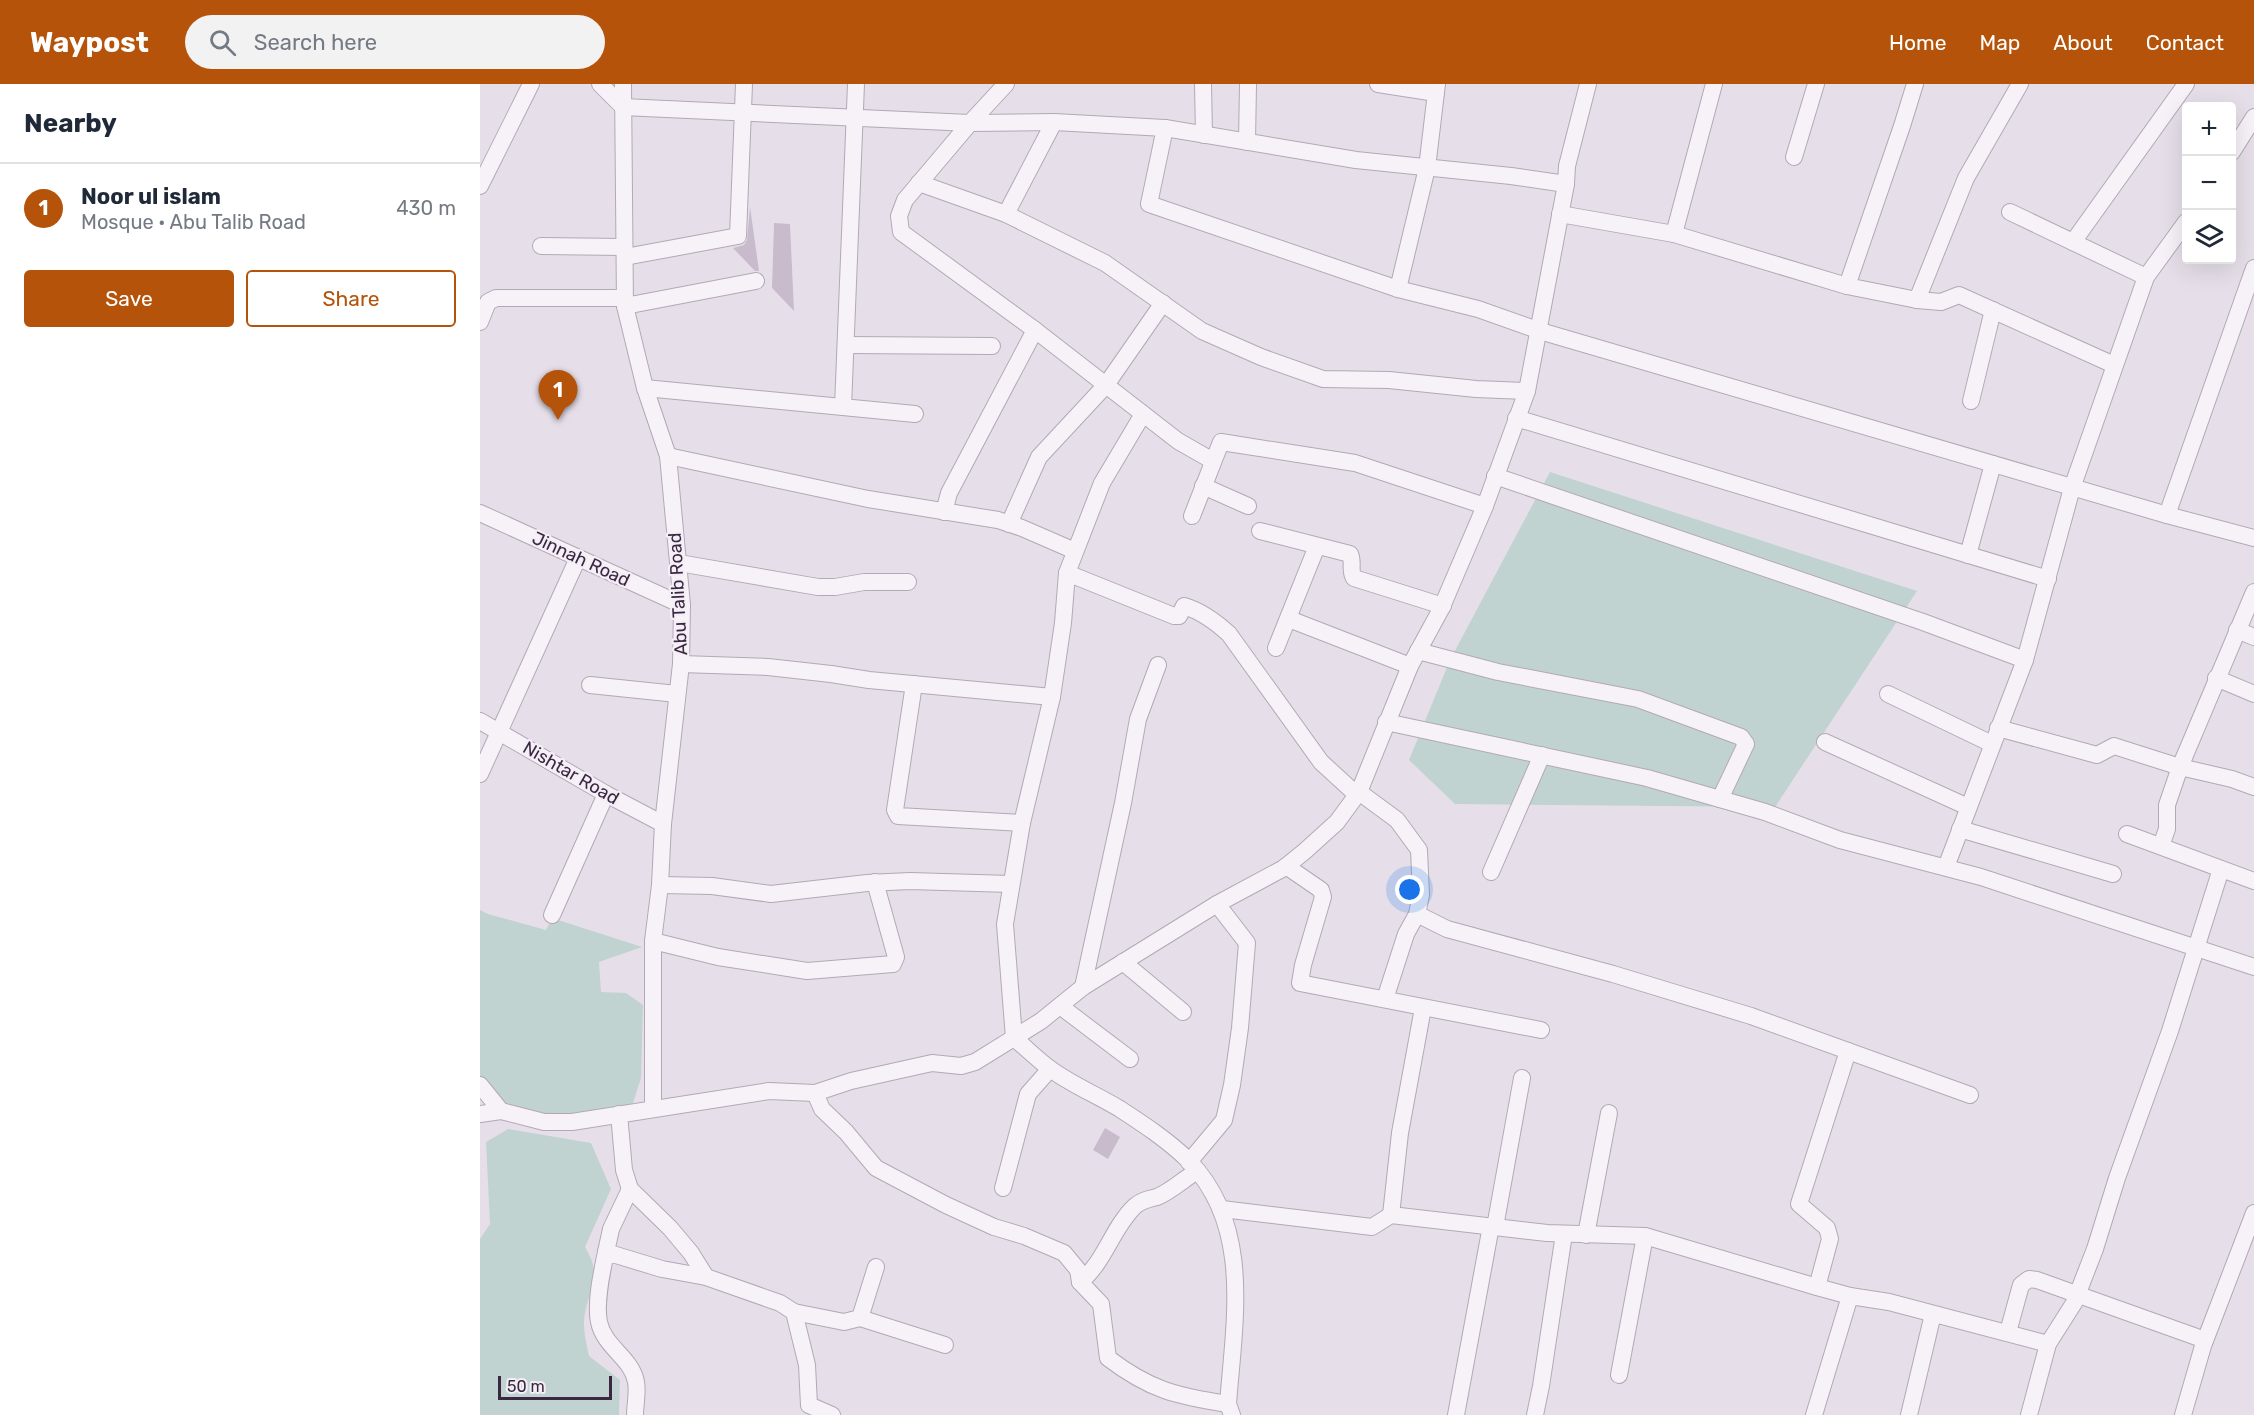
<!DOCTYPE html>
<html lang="en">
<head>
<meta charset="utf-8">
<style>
	body { margin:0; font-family:Rubik,sans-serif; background:#f2f2f3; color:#1f2937 }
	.controls { position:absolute; right:18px; top:18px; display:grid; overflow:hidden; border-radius:6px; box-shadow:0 6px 24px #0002 }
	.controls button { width:54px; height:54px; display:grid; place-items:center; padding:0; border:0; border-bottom:2px solid #e0e1e3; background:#fff; color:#1f2937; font:30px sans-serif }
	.scale { position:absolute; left:18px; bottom:15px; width:114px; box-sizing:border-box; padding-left:6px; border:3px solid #3b2741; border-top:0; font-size:16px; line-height:21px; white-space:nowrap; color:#3b2741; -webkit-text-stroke:4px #f4eff6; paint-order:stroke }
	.you { position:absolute; left:930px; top:806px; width:21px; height:21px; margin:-15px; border:4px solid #fff; border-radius:50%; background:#1a73e8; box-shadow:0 0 0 9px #1a73e833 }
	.badge { display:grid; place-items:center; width:39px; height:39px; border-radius:50%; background:#b45309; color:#fff; font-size:20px; font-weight:700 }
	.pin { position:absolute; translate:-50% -50px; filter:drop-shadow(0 2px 3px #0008) }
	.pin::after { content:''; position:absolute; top:32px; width:21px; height:18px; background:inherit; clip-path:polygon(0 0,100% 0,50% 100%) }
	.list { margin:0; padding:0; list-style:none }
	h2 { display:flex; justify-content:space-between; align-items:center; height:78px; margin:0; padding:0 24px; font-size:26px }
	h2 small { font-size:20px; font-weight:400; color:#747a83 }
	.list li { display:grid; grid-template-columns:39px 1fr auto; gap:18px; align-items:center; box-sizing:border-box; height:90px; padding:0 24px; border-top:2px solid #e0e1e3 }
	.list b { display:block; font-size:22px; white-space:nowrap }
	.list p { margin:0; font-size:20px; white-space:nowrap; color:#747a83 }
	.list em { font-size:20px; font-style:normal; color:#747a83 }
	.actions { display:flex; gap:12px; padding:18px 24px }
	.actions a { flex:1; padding:14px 0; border:2px solid #b45309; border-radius:6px; text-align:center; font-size:21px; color:#b45309 }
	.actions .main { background:#b45309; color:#fff }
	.icon { flex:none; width:33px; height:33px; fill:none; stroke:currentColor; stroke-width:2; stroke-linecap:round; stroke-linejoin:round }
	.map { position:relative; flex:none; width:1774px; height:1331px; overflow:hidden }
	header { display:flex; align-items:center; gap:36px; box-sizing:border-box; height:84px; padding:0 30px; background:#b45309; color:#fff }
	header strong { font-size:28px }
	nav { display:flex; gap:33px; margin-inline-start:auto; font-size:21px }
	.search { width:420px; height:54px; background:#f2f2f3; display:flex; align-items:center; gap:15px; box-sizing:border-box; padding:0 21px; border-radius:33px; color:#747a83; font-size:22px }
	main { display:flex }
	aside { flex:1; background:#fff }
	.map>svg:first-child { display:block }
	.green { fill:#c0d3d1 }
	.building { fill:#c8bccc }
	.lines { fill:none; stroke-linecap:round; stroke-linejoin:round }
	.street-casing { stroke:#b3a8b7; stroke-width:18 }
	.street { stroke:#f6f2f7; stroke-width:16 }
	.labels { text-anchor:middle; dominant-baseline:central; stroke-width:4.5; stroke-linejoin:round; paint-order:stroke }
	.street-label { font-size:18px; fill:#3b2741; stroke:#f4eff6 }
</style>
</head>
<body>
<header>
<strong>Waypost</strong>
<div class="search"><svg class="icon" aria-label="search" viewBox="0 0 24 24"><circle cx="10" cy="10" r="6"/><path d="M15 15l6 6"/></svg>Search here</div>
<nav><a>Home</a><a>Map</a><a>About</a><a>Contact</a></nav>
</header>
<main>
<aside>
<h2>Nearby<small></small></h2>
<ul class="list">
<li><span class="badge">1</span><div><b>Noor ul islam</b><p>Mosque · Abu Talib Road</p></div><em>430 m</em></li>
</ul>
<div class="actions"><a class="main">Save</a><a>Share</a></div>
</aside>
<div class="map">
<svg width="1774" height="1331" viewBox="0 0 1774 1331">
	<rect width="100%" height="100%" fill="#e6dfe9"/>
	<g class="green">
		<polygon points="1070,388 1437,507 1295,723 975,720 929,676 970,576"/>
		<polygon points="0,826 8,830 66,846 72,834 162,863 119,878 121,908 146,909 163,921 161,994 153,1019 124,1032 74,1035 31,1027 0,1006"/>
		<path d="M 28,1045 L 111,1059 L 131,1105 L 105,1163 C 126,1198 105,1206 104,1240 C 104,1250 107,1262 109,1272 L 140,1296 L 139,1331 L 0,1331 L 0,1155 L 10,1140 L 6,1058 Z"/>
	</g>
	<g class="building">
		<polygon points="270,123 279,187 275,187 253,164 264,161 267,156"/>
		<polygon points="294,139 310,140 314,227 292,204"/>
		<polygon points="625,1044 640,1053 628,1075 613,1066"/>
	</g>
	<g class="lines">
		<defs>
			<g id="street">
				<polyline points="120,0 143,23 490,39 574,38 685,44 876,76 1031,92 1086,100"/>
				<polyline points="143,0 145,222 165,304 188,372 202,521 201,580 183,740 180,801 173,857 173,1024"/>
				<polyline points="526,0 490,39 425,116 419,132 421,148 555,246 698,357 733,377"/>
				<polyline points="723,0 724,51"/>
				<polyline points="898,0 956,9"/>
				<polyline points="1435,0 1422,42 1367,202 1437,216 1461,218 1479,211 1634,281"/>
				<polyline points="685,44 669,120 918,205 998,225 1060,247 1687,431 1774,454"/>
				<polyline points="767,58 768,0"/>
				<polyline points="1752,68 1774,33"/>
				<polyline points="1314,73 1336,0"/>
				<polyline points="439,99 526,130 625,179 722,247 781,273 843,295 909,296 996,305 1047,307"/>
				<polyline points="0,102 51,0"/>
				<polyline points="1530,128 1666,193"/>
				<polyline points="526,130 574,38"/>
				<polyline points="1080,130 1194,150 1367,202"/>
				<polyline points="1194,150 1234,0"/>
				<polyline points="1593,158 1706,0"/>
				<polyline points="61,162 144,163"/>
				<polyline points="145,173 258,152 264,0"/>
				<polyline points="918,205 947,84 957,0"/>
				<polyline points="1437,216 1486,94 1540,0"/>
				<polyline points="145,222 276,197"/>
				<polyline points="0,238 8,218 16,214 144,214"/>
				<polyline points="366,261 512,262"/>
				<polyline points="165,304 435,330"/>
				<polyline points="1491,317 1513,226"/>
				<polyline points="363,323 376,0"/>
				<path d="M 663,330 L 622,399 L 587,489 L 583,539 L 572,613 L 542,739 L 525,840 L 534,954 C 546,964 557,975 569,984 C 590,1000 617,1011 640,1025 C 663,1040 689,1057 709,1077 C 773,1143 754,1238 748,1320 L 752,1331"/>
				<polyline points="1036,334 1568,495"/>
				<polyline points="188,372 388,415 518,436 542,444 595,467"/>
				<polyline points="1015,392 1443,538 1545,576"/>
				<polyline points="723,402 768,422"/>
				<polyline points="464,428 469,409 555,246"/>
				<polyline points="0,429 202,521"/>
				<polyline points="1687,431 1774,184"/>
				<polyline points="712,432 741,358 875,379 1005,422"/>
				<polyline points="529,440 559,373 626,301 683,219"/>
				<path d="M 780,447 L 870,470 C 874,478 869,487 874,494 L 963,522"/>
				<polyline points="1488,471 1513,380"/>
				<polyline points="199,479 338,503 355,503 384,498 428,498"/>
				<path d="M 587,489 L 694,532 L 699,532 L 704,522 C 721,527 737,539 749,550 L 841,678 L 877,711"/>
				<polyline points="809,535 930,582"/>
				<polyline points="1757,546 1774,553"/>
				<polyline points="796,564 837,462"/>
				<polyline points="938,567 1018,588 1158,615 1261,653 1266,660 1240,715"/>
				<polyline points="201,580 288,583 351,590 389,596 572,613"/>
				<polyline points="1736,594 1774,610"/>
				<polyline points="434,600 415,726 418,732 542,739"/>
				<polyline points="110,601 197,610"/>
				<polyline points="1408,610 1512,660"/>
				<polyline points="0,637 126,710 183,740"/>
				<polyline points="906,638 1167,694 1285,728 1360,756 1501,793 1774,883"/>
				<polyline points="1518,644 1617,671 1634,662 1700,683 1752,695 1774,703"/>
				<polyline points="1345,658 1488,723"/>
				<polyline points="0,690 98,474"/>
				<polyline points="879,708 917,736 939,766 941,811 937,830 926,850 905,915"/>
				<polyline points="1480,745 1633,790"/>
				<polyline points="1647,750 1774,797"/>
				<polyline points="1681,762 1687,745 1687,721 1700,683 1774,508"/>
				<polyline points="806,782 841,806 843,813 823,881 820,899 1061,946"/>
				<polyline points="1466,783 1545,576 1592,404 1666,193 1706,138"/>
				<polyline points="1011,788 1062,671"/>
				<polyline points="180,801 232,802 291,810 387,799 430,797 531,800"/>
				<polyline points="937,830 967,845 1133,890 1271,932 1490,1011"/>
				<polyline points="72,831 126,710"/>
				<polyline points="173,857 238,873 327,887 413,880 416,873 395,798"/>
				<polyline points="643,878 703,928"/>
				<polyline points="603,903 643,719 658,635 678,581"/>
				<polyline points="580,922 650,975"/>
				<polyline points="0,1001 21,1027"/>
				<path d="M 335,1009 L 342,1025 L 366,1048 L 396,1084 L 466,1121 L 514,1143 L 544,1152 L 584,1169 L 598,1186 L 600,1198 L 621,1220 L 628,1274 C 670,1306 696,1312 748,1320"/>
				<polyline points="0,1030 21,1027 64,1038 92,1038 289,1007 335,1009 371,997 452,979 481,982 495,978 561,937 603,903 737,820 804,784 825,767 857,738 879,708 930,582 961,525 1005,422 1047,307 1086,100 1087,82 1108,0"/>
				<polyline points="139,1030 144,1086 150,1105 190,1144 211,1169 226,1193 300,1219 314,1228 327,1281 329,1321 352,1331"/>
				<polyline points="709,1078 744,1036 752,1001 760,944 767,859 737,820"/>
				<polyline points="523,1104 548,1010 570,985"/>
				<polyline points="742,1125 892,1143 911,1131 1067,1149 1165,1152 1337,1203 1370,1212 1409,1218 1568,1260"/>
				<polyline points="911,1131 920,1049 943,924"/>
				<polyline points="1015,1143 1042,994"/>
				<polyline points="1106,1151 1129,1029"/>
				<polyline points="126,1168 131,1145 150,1105"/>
				<path d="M 600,1198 C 625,1178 632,1144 655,1122 C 662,1116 669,1115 677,1113 C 690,1108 704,1095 717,1087"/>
				<polyline points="1337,1203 1350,1155 1347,1144 1319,1120 1368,967"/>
				<polyline points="314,1228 364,1238 380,1234 396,1183"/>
				<polyline points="380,1234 465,1261"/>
				<polyline points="1528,1248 1541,1201 1549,1195 1557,1196 1725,1256"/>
				<polyline points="1139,1291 1165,1152"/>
				<path d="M 155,1331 C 155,1321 158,1308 156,1298 C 152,1274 124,1263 119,1238 C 115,1219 122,1187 126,1168 L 182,1185 L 226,1193"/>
				<polyline points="976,1331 1011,1142"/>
				<polyline points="1055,1331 1061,1302 1084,1150"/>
				<polyline points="1334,1331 1370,1212"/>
				<polyline points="1429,1331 1453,1230"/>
				<polyline points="1549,1331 1568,1260 1594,1219 1615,1165 1637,1094 1690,947 1741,785"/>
				<polyline points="1703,1331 1723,1262 1774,1129"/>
			</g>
		</defs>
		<use href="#street" class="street-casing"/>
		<use href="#street" class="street"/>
	</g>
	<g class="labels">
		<g class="street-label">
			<text transform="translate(101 475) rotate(25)">Jinnah Road</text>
			<text transform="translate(198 510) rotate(-93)">Abu Talib Road</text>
			<text transform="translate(91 689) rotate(30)">Nishtar Road</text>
		</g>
	</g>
</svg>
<div class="controls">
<button>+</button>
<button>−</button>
<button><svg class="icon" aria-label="layers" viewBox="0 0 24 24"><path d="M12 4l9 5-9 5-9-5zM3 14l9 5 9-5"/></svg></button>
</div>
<div class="scale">50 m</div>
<div class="you"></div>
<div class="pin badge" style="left:78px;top:336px">1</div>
</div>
</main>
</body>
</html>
